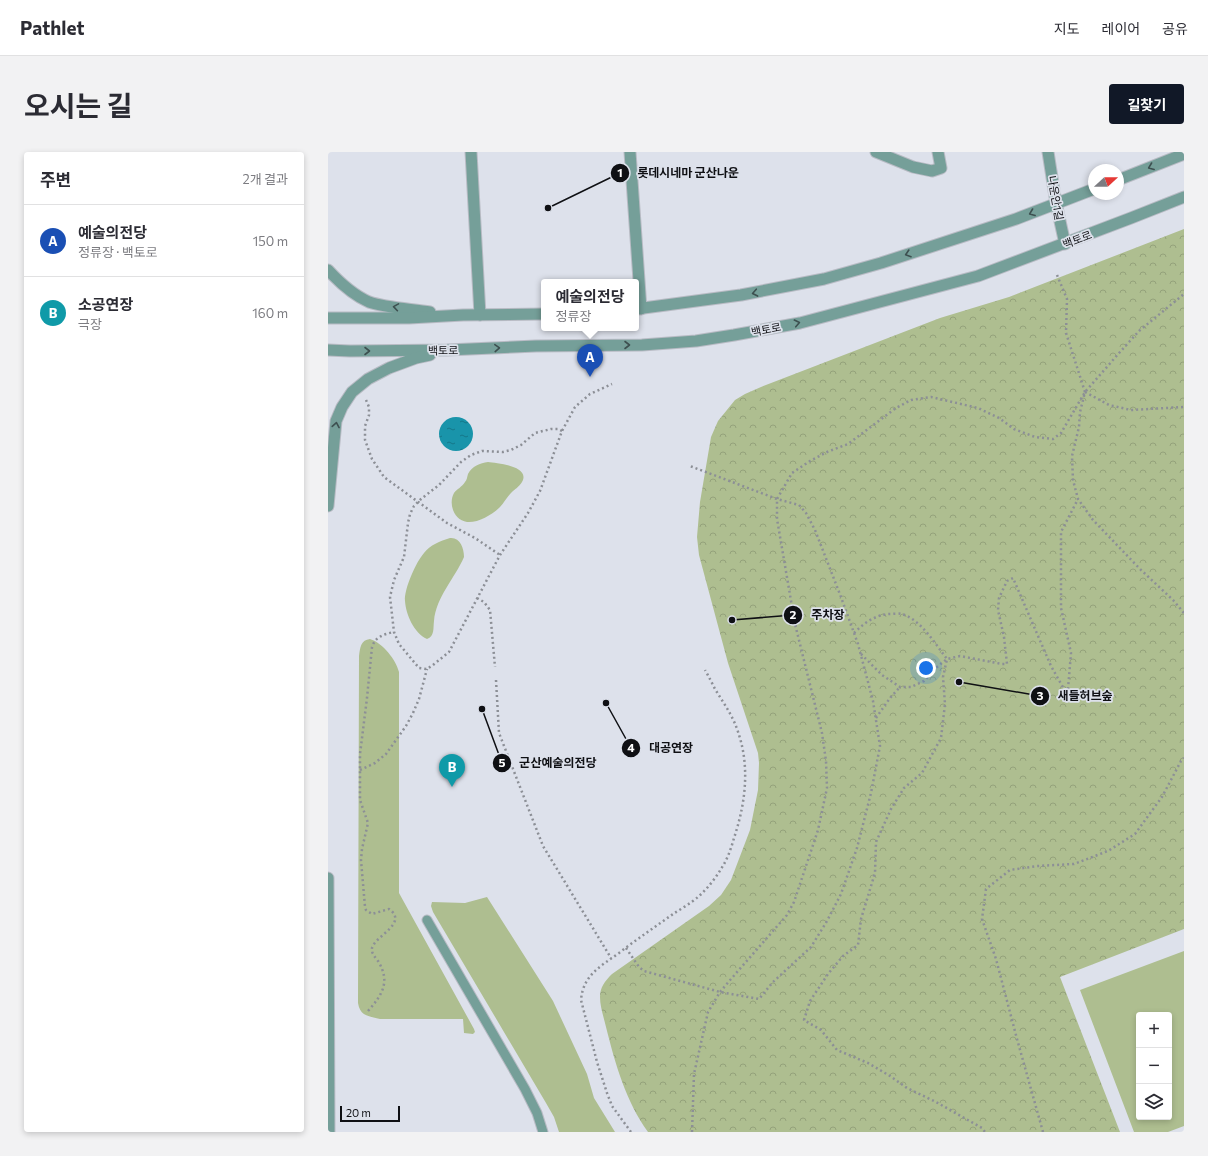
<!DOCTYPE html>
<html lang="ko">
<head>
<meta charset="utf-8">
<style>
	body { margin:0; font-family:Commissioner,"Noto Sans KR",sans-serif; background:#f2f2f3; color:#2b2b33 }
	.controls { position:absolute; right:12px; bottom:12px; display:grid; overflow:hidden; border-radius:4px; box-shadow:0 2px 6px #0003 }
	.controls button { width:36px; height:36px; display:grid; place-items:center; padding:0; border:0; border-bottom:1px solid #e1e1e2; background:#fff; color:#2b2b33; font:20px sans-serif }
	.compass { position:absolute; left:760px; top:12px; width:36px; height:36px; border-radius:50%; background:#fff; box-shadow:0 2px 6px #0003; rotate:69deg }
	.scale { position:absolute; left:12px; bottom:10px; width:60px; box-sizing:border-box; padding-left:4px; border:2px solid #0f1014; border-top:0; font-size:11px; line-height:14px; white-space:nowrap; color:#0f1014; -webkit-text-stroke:3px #dde1eb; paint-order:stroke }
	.you { position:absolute; left:598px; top:516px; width:14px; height:14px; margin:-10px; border:3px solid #fff; border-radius:50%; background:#1a73e8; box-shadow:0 0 0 6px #1a73e833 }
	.badge { display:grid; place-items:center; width:26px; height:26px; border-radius:50%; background:#111827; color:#fff; font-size:13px; font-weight:700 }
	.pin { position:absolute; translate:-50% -33px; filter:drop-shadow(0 1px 2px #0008) }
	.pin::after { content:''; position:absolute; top:21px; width:14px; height:12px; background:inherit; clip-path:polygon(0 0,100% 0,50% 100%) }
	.popup { position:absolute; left:213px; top:127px; width:98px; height:52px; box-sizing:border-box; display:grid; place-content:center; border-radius:4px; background:#fff; filter:drop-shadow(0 1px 3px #0005); font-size:13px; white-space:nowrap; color:#7c7c81 }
	.popup b { font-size:15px; color:#2b2b33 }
	.popup::after { content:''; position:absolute; left:50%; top:100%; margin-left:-8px; border:8px solid transparent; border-top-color:#fff }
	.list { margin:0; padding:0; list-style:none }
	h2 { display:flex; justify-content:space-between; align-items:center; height:52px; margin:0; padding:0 16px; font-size:17px }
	h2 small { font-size:13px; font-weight:400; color:#7c7c81 }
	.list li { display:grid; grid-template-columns:26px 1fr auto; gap:12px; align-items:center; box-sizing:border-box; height:72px; padding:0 16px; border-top:1px solid #e1e1e2 }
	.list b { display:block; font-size:15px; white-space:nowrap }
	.list p { margin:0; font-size:13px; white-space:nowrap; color:#7c7c81 }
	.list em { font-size:13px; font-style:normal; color:#7c7c81 }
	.icon { flex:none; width:22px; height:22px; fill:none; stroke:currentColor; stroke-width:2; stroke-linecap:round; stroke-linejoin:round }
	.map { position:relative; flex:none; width:856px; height:980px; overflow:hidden; border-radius:4px }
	header { display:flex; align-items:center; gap:24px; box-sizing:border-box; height:56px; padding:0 20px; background:#fff; border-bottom:1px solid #e1e1e2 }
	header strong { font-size:19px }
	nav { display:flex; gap:22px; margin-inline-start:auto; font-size:14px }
	.intro { display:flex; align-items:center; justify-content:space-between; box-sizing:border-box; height:96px; padding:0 24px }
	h1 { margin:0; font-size:28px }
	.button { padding:10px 18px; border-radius:4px; background:#111827; color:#fff; font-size:14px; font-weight:700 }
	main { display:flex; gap:24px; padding:0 24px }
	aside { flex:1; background:#fff; border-radius:4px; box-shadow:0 2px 6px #0003 }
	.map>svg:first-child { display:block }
	.green { fill:#aebe90; fill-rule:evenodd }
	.forest { fill:url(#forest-crowns) }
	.water { fill:url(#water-ripples) }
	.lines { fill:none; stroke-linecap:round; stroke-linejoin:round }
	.service-casing { stroke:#b8bbc4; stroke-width:11 }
	.minor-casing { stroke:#b8bbc4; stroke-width:13 }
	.tertiary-casing { stroke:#b8bbc4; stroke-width:13 }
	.path { stroke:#8c8f96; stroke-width:2.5; stroke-dasharray:2 3; stroke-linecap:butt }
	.service { stroke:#759f99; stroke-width:9 }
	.minor { stroke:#759f99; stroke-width:11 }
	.tertiary { stroke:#759f99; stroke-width:11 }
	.oneway { stroke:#3d5050 }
	.labels { text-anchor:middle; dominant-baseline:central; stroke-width:3.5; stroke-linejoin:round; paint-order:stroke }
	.street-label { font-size:11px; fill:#0f1014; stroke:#dde1eb }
	.leader { fill:none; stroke:#0f1014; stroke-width:1.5 }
	.callout-dot { fill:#0f1014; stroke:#dde1eb; stroke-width:1.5 }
	.mark-label { font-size:12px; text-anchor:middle; font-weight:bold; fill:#fff }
	.callout-label { font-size:12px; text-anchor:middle; font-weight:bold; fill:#0f1014; stroke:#dde1eb; stroke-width:3.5; stroke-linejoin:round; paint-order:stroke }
</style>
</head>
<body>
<header>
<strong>Pathlet</strong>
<nav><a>지도</a><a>레이어</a><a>공유</a></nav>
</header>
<div class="intro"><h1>오시는 길</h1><a class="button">길찾기</a></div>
<main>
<aside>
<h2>주변<small>2개 결과</small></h2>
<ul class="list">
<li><span class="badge" style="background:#1a4fb4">A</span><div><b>예술의전당</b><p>정류장 · 백토로</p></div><em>150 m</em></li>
<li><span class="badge" style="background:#0f9aa8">B</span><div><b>소공연장</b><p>극장</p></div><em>160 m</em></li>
</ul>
</aside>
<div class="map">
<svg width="856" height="980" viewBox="0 0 856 980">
	<defs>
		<pattern id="forest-crowns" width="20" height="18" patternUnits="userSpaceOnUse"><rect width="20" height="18" fill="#aebe90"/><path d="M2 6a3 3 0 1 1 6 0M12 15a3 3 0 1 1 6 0" fill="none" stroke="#94a27b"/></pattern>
		<pattern id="water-ripples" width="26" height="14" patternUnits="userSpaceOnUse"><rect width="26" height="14" fill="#1994aa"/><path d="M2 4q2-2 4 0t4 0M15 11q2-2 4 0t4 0" fill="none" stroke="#157789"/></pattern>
	</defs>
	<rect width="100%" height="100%" fill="#dde1eb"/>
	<g class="green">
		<path d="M 160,310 C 169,311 203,314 194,330 C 191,335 187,337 183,341 C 179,345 176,351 172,355 C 164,363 150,371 139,370 C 126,368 120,352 126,341 C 129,337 134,335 137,330 C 139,328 139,325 140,322 C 144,314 152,311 160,310 Z"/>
		<path d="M 122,386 C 132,385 136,396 136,405 C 127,426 108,445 106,469 C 105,476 107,484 99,487 C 86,481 78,463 77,449 C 76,437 88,410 96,401 C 102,393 112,389 122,386 Z"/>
		<path d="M 42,487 C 55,491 68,508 71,520 L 71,741 L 146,877 L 147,880 L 145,882 L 136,881 L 135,867 L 52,867 C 40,864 32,864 30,851 L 31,504 C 32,495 33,488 42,487 Z"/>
		<polygon points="159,745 225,849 259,922 266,946 287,980 231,980 226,965 218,951 105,760 103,754 104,750 137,751"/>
		<path d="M 856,799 L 856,974 L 840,980 L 806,980 L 752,838 ZM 811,863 L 841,863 L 841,965 L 811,965 Z"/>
	</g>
	<path class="forest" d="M 856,77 L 856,777 L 732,825 L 792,980 L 320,980 C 298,950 287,911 278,875 C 276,866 272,855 272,845 C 272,835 277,829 284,822 L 381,754 L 393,743 L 403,728 L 422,678 L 430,638 L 431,611 L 430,601 L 400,511 L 371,403 L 369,385 L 372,350 L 383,285 L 390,269 L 407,248 L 417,242 L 433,235 L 612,166 L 681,145 Z"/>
	<circle class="water" cx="128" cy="282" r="17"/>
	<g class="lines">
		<defs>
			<polyline id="service" points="99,768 197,937 209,961 215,980"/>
			<g id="minor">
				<polyline points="143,0 152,163"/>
				<polyline points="302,0 313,157"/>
				<polyline points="548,0 585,15 604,19 613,16 610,0"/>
				<polyline points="720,0 728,51 737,92"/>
			</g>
			<g id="tertiary">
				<polyline points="790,28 856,2"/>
				<path d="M 0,118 C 12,131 25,143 41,150 C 58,156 84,157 102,160"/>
				<polyline points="308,157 413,143 496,127 553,111 688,67 766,37"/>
				<polyline points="0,166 81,166 135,163 216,162"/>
				<polyline points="0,198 22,199 119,198 208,194 314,193 368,189 406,183 472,171 650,124 803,66 856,45"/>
				<polyline points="0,354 8,269 14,255 24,240 40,227 61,216 88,206 102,203"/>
				<polyline points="0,726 1,980"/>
			</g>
		</defs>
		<use href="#service" class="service-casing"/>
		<use href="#minor" class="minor-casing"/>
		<use href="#tertiary" class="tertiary-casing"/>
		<g class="path">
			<polyline points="729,123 739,147 738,181 757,240 752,260 751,275 744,304 745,328 750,347 765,368 812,417 845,448 856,461"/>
			<polyline points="757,240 781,253 803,258 856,255"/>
			<polyline points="38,248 41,255 41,263 37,274 37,288 44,307 56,325 119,371 147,386 172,403"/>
			<polyline points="234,279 230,277 223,277 207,281 193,293 183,298 175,300 154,299 143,303 133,310 111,333 93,347 86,354 82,362 80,371 76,405 66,428 62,445 66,480 71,492 91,516 99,517 105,513 121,500 172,403 200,361 212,339 234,279 247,255 262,242 284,232"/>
			<polyline points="149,446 156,450 162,458 167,515"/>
			<path d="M 526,481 C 536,471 547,463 561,462 C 565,462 570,461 573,462 C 592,466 608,493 619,507 L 615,525 L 617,552 L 613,586 L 594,621 L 576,636 L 563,657 L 548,690 L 547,721 L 533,767 L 530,793 L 515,804 L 500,822 L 482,849 L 476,868 L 493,878 L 509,898 L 540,911 L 562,924 L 579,936 L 608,950 L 654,976 L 657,980"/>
			<polyline points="533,502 554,523 572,535 583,535 596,529 609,515 619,507 632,504 674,512 679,512 676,485 670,458 671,446 679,429 685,426 723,514 737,539 740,537 743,501 733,456 733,380 750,347"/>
			<polyline points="168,528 171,581 215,694 283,806"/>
			<polyline points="548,566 562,546 572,535"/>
			<polyline points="32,618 47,611 58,602 78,574 85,561 91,547 99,517"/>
			<polyline points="298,796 311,815 316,819 392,840 431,847 445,830 483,795 499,769 513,742 529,696 543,641 552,594 545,549 530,492 513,445 487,378 478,361 471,353 449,347 362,314"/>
			<path d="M 40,859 C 54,843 63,830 50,809 C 47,805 43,801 44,796 C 47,784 81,771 61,757 L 44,762 L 38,758 L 37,755 L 33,708 L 34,697 L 40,671 L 32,648 L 32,602 L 39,546 L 44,495 C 47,485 56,482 66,480"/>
			<path d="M 303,980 L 284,954 L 279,941 L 269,910 L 253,848 C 255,823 273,814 291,801 C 309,787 327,775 345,762 C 353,757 363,751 370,745 C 379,737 387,727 393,717 C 399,708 403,697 406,686 C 417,653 422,617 411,583 C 406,565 396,552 387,537 C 384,531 381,525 377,518"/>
			<polyline points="364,980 366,922 380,860 392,840 403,827 459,763 466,750 490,678 499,636 498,609 494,581 467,472 449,367 449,347 464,321 482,309 499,300 520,292 568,256 583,248 603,245 650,256 671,266 686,277 707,285 725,287 733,281 757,240 792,200 811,179 856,142"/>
			<polyline points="715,980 689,887 668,807 654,767 658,737 682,718 709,714 746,712 780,699 807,682 834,645 853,609 856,606"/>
		</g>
		<use href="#service" class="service"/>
		<use href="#minor" class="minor"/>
		<use href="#tertiary" class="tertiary"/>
	</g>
	<defs><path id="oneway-chevron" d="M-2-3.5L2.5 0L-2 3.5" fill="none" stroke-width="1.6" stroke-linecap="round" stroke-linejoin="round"/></defs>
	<g class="oneway">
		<use href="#oneway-chevron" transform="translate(823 15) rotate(159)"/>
		<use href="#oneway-chevron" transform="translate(704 61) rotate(159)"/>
		<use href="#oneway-chevron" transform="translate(580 102) rotate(162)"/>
		<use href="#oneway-chevron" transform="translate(427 141) rotate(169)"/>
		<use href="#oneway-chevron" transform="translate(68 155) rotate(-171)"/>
		<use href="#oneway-chevron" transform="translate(469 171) rotate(-12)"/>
		<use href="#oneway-chevron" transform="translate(299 193)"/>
		<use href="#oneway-chevron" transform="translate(169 196) rotate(-3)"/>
		<use href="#oneway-chevron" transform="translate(39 199)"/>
		<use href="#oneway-chevron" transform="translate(8 273) rotate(-80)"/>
	</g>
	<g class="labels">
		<g class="street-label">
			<text transform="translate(728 46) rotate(80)">나운안1길</text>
			<text transform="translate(749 87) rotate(-21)">백토로</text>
			<text transform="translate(438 177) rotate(-11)">백토로</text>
			<text transform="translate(115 198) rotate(-1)">백토로</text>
		</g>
	</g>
	<path class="leader" d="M220 56L292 21M404 468L465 463M631 530L712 544M278 551L303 596M154 557L174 611"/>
	<g class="callout-dot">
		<circle cx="220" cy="56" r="4"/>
		<circle cx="404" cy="468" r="4"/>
		<circle cx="631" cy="530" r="4"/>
		<circle cx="278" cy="551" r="4"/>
		<circle cx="154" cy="557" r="4"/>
		<circle cx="292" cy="21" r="10"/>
		<circle cx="465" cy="463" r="10"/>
		<circle cx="712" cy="544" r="10"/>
		<circle cx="303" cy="596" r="10"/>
		<circle cx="174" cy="611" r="10"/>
	</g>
	<g class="mark-label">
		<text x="292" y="25">1</text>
		<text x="465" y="467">2</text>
		<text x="712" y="548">3</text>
		<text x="303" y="600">4</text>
		<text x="174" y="615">5</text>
	</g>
	<g class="callout-label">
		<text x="360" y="25">롯데시네마 군산나운</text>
		<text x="500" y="467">주차장</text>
		<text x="757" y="548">새들허브숲</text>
		<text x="343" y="600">대공연장</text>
		<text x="230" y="615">군산예술의전당</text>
	</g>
</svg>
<div class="controls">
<button>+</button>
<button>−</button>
<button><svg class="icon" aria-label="layers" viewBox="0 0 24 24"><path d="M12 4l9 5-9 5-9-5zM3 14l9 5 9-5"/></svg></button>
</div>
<svg class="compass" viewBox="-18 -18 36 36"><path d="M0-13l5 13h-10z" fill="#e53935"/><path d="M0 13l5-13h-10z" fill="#7c7c81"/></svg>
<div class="scale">20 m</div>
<div class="you"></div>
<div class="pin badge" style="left:262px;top:225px;background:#1a4fb4">A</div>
<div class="popup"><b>예술의전당</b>정류장</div>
<div class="pin badge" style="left:124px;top:635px;background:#0f9aa8">B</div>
</div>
</main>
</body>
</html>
